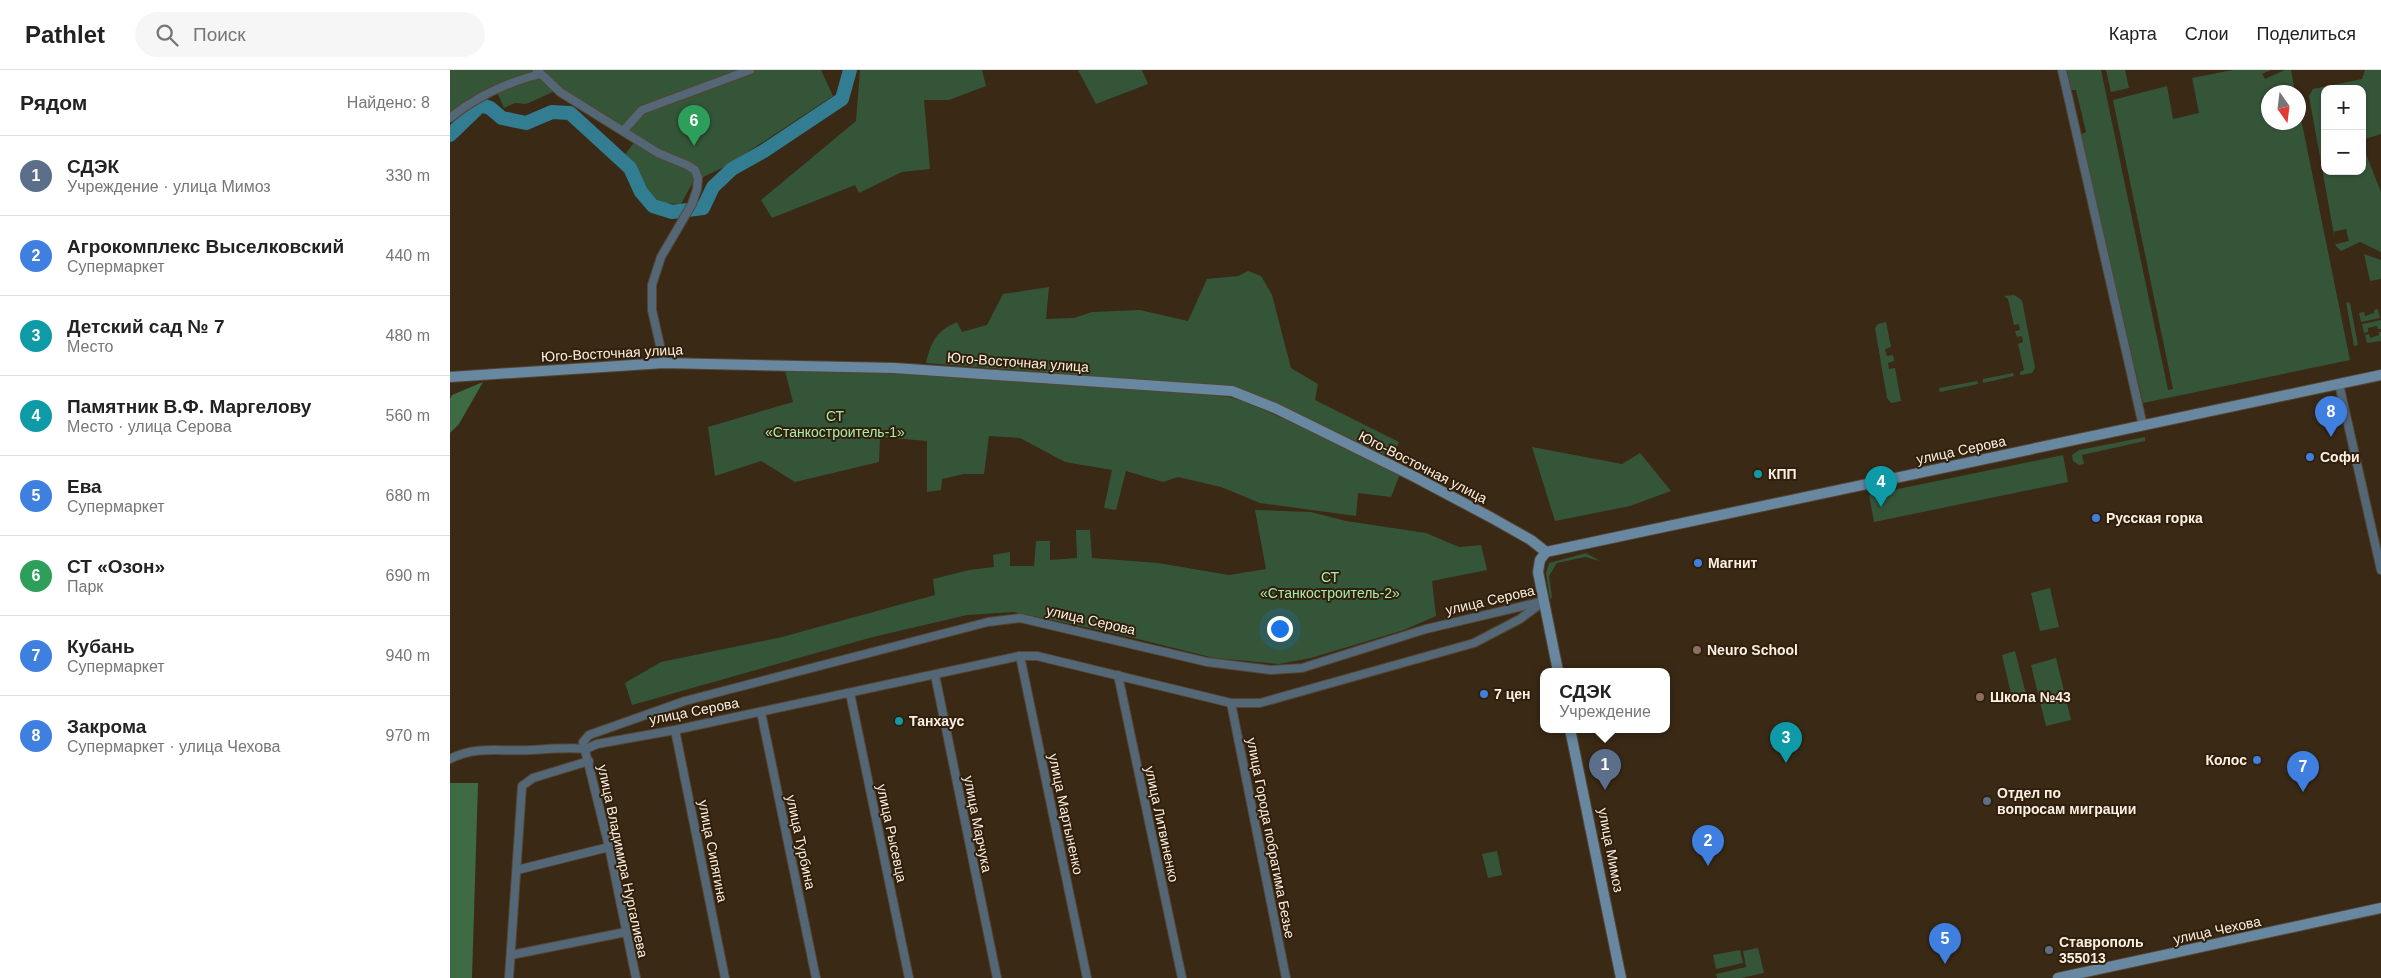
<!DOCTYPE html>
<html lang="ru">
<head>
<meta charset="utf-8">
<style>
	body { margin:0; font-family:Arial,sans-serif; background:#f6f6f6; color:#222 }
	.controls { position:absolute; right:15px; top:15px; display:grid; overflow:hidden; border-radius:10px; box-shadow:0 1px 4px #0004 }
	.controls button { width:45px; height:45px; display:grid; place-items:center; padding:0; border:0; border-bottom:1px solid #e0e0e0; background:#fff; color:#222; font:25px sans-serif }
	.compass { position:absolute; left:1811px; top:15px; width:45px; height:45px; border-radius:50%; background:#fff; box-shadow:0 1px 4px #0004; rotate:166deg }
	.you { position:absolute; left:829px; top:558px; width:18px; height:18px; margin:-12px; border:4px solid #fff; border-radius:50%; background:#1a73e8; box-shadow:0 0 0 8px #1a73e833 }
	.badge { display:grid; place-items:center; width:32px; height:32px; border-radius:50%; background:#516684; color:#fff; font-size:16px; font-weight:700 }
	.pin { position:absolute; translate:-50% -41px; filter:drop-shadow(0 1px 2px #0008) }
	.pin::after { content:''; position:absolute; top:26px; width:18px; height:15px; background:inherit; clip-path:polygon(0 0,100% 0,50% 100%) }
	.popup { position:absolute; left:1090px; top:598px; width:130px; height:65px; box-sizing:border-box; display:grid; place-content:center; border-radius:10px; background:#fff; filter:drop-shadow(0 1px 4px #0005); font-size:16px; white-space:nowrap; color:#767676 }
	.popup b { font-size:19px; color:#222 }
	.popup::after { content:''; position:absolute; left:50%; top:100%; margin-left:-10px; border:10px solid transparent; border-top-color:#fff }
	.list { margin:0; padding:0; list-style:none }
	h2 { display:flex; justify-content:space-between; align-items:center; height:65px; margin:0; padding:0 20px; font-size:21px }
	h2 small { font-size:16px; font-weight:400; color:#767676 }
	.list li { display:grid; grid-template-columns:32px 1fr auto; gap:15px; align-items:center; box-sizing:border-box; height:80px; padding:0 20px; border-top:1px solid #e0e0e0 }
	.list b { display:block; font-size:19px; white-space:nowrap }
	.list p { margin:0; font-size:16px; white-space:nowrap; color:#767676 }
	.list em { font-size:16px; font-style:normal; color:#767676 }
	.icon { flex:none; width:28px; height:28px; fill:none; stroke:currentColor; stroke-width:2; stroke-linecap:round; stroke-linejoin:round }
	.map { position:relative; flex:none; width:1931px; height:908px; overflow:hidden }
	header { display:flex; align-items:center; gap:30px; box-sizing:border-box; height:70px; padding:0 25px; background:#fff; border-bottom:1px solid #e0e0e0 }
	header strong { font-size:24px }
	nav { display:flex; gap:28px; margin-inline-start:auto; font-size:18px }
	.search { width:350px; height:45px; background:#f6f6f6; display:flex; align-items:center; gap:12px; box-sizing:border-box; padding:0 18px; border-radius:28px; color:#767676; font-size:19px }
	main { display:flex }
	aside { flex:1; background:#fff }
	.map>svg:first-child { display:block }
	.green { fill:#355539; fill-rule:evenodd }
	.forest { fill:#3e6b44 }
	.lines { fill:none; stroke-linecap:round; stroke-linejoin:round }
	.river { stroke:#337d92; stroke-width:14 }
	.street-casing { stroke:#554532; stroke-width:10 }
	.secondary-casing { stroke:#554532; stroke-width:12 }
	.street { stroke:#536777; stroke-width:8 }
	.secondary { stroke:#6887a1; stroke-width:10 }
	.shop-dot { fill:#3f7fe0; stroke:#301f0b; stroke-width:2 }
	.culture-dot { fill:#0f9aa8; stroke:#301f0b; stroke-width:2 }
	.education-dot { fill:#8d6e63; stroke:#301f0b; stroke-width:2 }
	.service-dot { fill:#5c6f8a; stroke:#301f0b; stroke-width:2 }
	.labels { text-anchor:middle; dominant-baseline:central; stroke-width:4; stroke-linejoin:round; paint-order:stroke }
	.street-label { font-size:14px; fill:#fbf0e3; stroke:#301f0b }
	.park-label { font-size:14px; fill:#a8edaf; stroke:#301f0b }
	.poi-label { font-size:14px; font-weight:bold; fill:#fbf0e3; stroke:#301f0b; text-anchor:start }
</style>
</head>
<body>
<header>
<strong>Pathlet</strong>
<div class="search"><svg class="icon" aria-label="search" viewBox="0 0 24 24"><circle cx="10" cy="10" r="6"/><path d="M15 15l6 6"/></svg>Поиск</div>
<nav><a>Карта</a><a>Слои</a><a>Поделиться</a></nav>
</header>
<main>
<aside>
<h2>Рядом<small>Найдено: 8</small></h2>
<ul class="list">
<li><span class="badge" style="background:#5c6f8a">1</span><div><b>СДЭК</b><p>Учреждение · улица Мимоз</p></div><em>330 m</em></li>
<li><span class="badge" style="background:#3f7fe0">2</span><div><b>Агрокомплекс Выселковский</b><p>Супермаркет</p></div><em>440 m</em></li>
<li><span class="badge" style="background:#0f9aa8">3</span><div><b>Детский сад № 7</b><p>Место</p></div><em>480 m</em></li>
<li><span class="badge" style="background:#0f9aa8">4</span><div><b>Памятник В.Ф. Маргелову</b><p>Место · улица Серова</p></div><em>560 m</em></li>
<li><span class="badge" style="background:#3f7fe0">5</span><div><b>Ева</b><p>Супермаркет</p></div><em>680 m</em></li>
<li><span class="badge" style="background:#2e9e5b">6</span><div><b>СТ «Озон»</b><p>Парк</p></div><em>690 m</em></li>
<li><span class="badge" style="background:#3f7fe0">7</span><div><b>Кубань</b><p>Супермаркет</p></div><em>940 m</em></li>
<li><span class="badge" style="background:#3f7fe0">8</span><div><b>Закрома</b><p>Супермаркет · улица Чехова</p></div><em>970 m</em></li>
</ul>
</aside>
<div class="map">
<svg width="1931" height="908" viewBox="0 0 1931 908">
	<rect width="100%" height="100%" fill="#3a2915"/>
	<g class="green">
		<polygon points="0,0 371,0 383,26 278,95 243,112 231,134 211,133 196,119 174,86 189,66 112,18 76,34 65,33 54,38 44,15 20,28 0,44"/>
		<polygon points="410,0 532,0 536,16 499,30 474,30 480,99 452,102 409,123 405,115 322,148 311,130 406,51"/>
		<polygon points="628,0 692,0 698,14 646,34"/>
		<polygon points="1617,0 1651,0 1718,320 1723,319 1663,30 1717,16 1723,49 1749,43 1742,8 1783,0 1821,0 1812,4 1815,9 1835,0 1841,0 1845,22 1818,22 1818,52 1848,52 1849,39 1900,290 1693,333 1630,65 1636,62 1626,20 1621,20"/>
		<polygon points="1656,0 1675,0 1679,18 1661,22"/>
		<path d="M 1915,0 L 1931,0 L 1931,64 L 1912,70 L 1912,19 L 1875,19 L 1875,101 L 1912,101 L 1912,74 L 1931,122 L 1931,182 L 1910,172 L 1891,181 L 1886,176 L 1859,26 L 1863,19 L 1912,9 ZM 1896,159 L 1899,171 L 1886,174 L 1883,162 Z"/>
		<polygon points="1914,184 1931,190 1931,209 1920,211"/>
		<path d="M 798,201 L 811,206 L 822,225 L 841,298 L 868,314 L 865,330 L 949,372 L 942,388 L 844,344 L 832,336 L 731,313 L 476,293 C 481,272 486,261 507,252 L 512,262 L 537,255 L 553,224 L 599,217 L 596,249 L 624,248 L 642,242 L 690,240 L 738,251 L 757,209 L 788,206 Z"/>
		<polygon points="1564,225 1572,230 1585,298 1582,303 1570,305 1570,302 1574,300 1568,274 1573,272 1572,266 1567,267 1565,261 1570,260 1569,254 1564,255 1558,229 1554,226"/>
		<polygon points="1896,232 1900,233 1908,275 1904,276"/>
		<polygon points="1928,239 1930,248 1911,252 1909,243 1914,242 1915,246 1924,243 1924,240"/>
		<polygon points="1931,250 1931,259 1928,259 1927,256 1918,258 1918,262 1914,263 1912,254"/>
		<polygon points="1436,252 1441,277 1435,279 1437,286 1443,285 1444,291 1438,293 1439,299 1445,298 1451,331 1441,333 1437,328 1425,258 1428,254"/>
		<polygon points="1929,262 1931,262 1931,271 1917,273 1915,265 1919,264 1920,268 1929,265"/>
		<polygon points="335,301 446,303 729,322 779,327 796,332 836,350 950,404 941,427 908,423 906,446 810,433 771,417 728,407 713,412 676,401 666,440 654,438 662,400 615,392 570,368 539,366 534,404 514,404 492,409 491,420 477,422 477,371 430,367 429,392 345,412 311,391 265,406 258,357 343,332"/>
		<polygon points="1563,303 1564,306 1533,313 1533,309"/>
		<polygon points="1527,311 1528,314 1490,322 1489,318"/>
		<polygon points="1695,367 1695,371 1632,385 1634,394 1629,395 1623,391 1622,385 1629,380"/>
		<polygon points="1082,377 1172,394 1190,383 1221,421 1180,436 1105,451"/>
		<polygon points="1613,385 1618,412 1424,452 1419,425"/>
		<polygon points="805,440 861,442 896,451 976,463 1009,477 1031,475 1037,500 982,511 986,546 954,560 861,588 829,594 764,588 668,564 564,542 517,545 423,567 182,635 175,613 211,592 332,567 485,525 483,509 519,500 544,497 543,485 560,482 560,496 584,496 586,471 600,471 600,490 627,488 626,460 640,460 642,488 708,493 779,505 816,499"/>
		<polygon points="1136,483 1150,491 1135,487 1107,493 1099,506 1102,527 1100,529 1096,503 1099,493"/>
		<polygon points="1600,518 1609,557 1590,561 1581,523"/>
		<polygon points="1565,581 1576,624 1562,628 1552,585"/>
		<polygon points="1606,588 1621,650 1596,656 1581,595"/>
		<polygon points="1047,781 1052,805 1038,808 1032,784"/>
		<polygon points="1308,878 1314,903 1291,908 1267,908 1266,904 1296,897 1293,881"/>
		<polygon points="1290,880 1293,893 1266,899 1263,885"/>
	</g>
	<g class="forest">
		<polygon points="33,312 9,354 0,363 0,329 2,325"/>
		<polygon points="0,713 28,713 22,908 0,908"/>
	</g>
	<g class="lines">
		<polyline class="river" points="0,65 31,35 40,38 52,48 76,53 102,42 120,43 180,98 191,122 203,136 222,142 253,138 263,117 282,99 314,81 392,29 400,0"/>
		<defs>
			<g id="street">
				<polyline points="87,0 110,22 208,83 237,95 245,100 248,108 247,119 242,134 211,187 202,215 202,240 214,293"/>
				<polyline points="1612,0 1693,356"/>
				<path d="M 0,48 C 27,26 55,13 90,4"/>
				<polyline points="174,60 192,40 300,0"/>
				<polyline points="1889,314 1931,500"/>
				<polyline points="570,586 637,908"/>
				<polyline points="485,605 547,908"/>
				<polyline points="668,605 732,908"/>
				<polyline points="400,623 459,908"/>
				<polyline points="781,633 836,908"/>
				<polyline points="311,642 366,908"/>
				<polyline points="225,660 275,908"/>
				<polyline points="136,679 147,674 225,660 570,586 587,586 781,633 810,633 1024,573 1070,549 1090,534"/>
				<path d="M 0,689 C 27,675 52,682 81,680 C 100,679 117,677 136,679"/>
				<polyline points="67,800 159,777"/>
				<polyline points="61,885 176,862"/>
				<polyline points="59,908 72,716 83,708 139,691"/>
				<polyline points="186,908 159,777 133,672 139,665 235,631 538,552 570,548 757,592 821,600 852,598 976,559 1094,531"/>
			</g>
			<g id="secondary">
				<polyline points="0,307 214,293 444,298 782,321 825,338 963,406 1042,448 1081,470 1096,482"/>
				<polyline points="1096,482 1931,305"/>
				<polyline points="1096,482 1090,490 1088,502 1108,601"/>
				<polyline points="1120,659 1171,908"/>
				<polyline points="1608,908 1931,838"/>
			</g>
		</defs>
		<use href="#street" class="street-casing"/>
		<use href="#secondary" class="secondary-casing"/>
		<use href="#street" class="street"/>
		<use href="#secondary" class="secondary"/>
	</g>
	<g class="shop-dot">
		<circle cx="1860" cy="387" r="5"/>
		<circle cx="1646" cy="448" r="5"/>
		<circle cx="1248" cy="493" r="5"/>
		<circle cx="1034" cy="624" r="5"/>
		<circle cx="1807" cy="690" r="5"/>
	</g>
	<g class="culture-dot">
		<circle cx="1308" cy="404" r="5"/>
		<circle cx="449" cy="651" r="5"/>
	</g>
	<g class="education-dot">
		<circle cx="1247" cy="580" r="5"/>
		<circle cx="1530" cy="627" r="5"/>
	</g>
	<g class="service-dot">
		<circle cx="1537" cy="731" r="5"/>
		<circle cx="1599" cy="880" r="5"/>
	</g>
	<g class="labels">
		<g class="street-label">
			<text transform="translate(162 283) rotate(-3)">Юго-Восточная улица</text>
			<text transform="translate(568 292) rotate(4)">Юго-Восточная улица</text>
			<text transform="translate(1511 380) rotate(-12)">улица Серова</text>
			<text transform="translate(973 397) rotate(27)">Юго-Восточная улица</text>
			<text transform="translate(1040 530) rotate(-13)">улица Серова</text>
			<text transform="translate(641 550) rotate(13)">улица Серова</text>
			<text transform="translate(244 641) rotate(-11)">улица Серова</text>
			<text transform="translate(616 744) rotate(78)">улица Мартыненко</text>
			<text transform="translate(528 754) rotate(79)">улица Марчука</text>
			<text transform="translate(712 754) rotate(78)">улица Литвиненко</text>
			<text transform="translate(442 763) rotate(78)">улица Рысевца</text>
			<text transform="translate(821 768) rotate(79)">улица Города побратима Безье</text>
			<text transform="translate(351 772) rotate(78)">улица Турбина</text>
			<text transform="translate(1161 780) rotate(79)">улица Мимоз</text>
			<text transform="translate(263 781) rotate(79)">улица Сипягина</text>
			<text transform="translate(173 791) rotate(78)">улица Владимира Нургалиева</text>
			<text transform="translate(1767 860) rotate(-12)">улица Чехова</text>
		</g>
		<g class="park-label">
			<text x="385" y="346">СТ<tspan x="385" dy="16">«Станкостроитель-1»</tspan></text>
			<text x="880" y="507">СТ<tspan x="880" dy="16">«Станкостроитель-2»</tspan></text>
		</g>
		<g class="poi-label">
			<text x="1870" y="387">Софи</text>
			<text x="1318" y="404">КПП</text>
			<text x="1656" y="448">Русская горка</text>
			<text x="1258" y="493">Магнит</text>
			<text x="1257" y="580">Neuro School</text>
			<text x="1044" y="624">7 цен</text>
			<text x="1540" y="627">Школа №43</text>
			<text x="459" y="651">Танхаус</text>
			<text x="1797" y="690" text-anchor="end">Колос</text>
			<text x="1547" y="723">Отдел по<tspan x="1547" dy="16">вопросам миграции</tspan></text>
			<text x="1609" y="872">Ставрополь<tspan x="1609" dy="16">355013</tspan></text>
		</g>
	</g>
</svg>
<div class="controls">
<button>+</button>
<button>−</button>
</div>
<svg class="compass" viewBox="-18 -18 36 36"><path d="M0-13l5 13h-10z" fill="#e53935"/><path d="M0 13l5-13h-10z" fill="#767676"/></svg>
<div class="you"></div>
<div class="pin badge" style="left:1155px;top:720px;background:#5c6f8a">1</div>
<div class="popup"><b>СДЭК</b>Учреждение</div>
<div class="pin badge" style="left:1258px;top:796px;background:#3f7fe0">2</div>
<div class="pin badge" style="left:1336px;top:693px;background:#0f9aa8">3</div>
<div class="pin badge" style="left:1431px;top:437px;background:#0f9aa8">4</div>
<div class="pin badge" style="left:1495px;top:894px;background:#3f7fe0">5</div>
<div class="pin badge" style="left:244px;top:76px;background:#2e9e5b">6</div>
<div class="pin badge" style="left:1853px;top:722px;background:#3f7fe0">7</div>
<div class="pin badge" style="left:1881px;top:367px;background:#3f7fe0">8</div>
</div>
</main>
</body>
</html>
